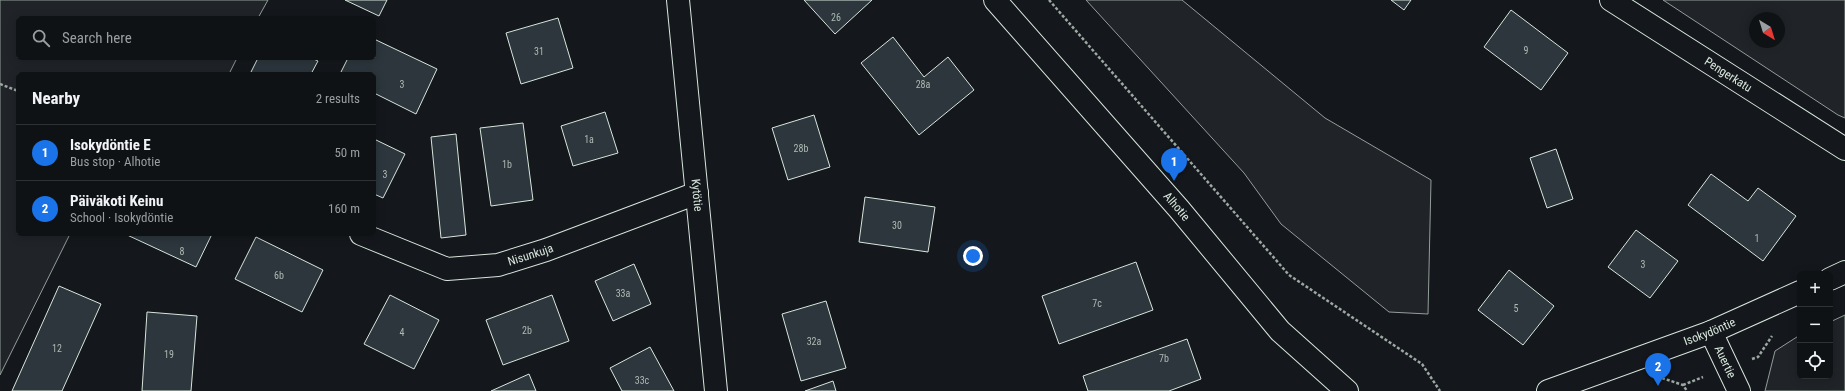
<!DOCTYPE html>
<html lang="en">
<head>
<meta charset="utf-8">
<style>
	body { margin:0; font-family:"Roboto Condensed",sans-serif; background:#181b1e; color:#f1f3f6 }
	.controls { position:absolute; right:12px; bottom:12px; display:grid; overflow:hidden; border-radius:6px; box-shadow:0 2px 10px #0003 }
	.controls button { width:36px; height:36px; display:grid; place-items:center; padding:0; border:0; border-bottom:1px solid #2f3234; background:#0f1215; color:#f1f3f6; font:20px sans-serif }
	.compass { position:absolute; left:1749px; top:12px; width:36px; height:36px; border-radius:50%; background:#0f1215; box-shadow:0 2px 10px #0003; rotate:142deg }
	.you { position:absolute; left:973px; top:256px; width:14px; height:14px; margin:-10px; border:3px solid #fff; border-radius:50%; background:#1a73e8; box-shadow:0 0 0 6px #1a73e833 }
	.badge { display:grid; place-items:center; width:26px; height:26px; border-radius:50%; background:#1a73e8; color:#fff; font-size:13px; font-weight:700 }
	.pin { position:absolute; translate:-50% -33px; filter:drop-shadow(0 1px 2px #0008) }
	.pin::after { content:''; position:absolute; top:21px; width:14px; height:12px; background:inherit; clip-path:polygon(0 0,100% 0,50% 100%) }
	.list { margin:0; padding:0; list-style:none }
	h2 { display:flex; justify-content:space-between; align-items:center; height:52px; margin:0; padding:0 16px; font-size:17px }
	h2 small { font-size:13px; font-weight:400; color:#9b9ea0 }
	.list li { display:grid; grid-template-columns:26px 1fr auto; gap:12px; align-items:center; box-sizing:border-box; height:56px; padding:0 16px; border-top:1px solid #2f3234 }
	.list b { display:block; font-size:15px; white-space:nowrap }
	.list p { margin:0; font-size:13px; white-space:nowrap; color:#9b9ea0 }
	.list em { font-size:13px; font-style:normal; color:#9b9ea0 }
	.icon { flex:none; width:22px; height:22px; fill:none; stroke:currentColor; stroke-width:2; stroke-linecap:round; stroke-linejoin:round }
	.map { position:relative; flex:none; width:1845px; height:391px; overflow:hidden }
	.search { position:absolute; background:#0f1215; box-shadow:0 2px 10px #0003; left:16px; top:16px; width:360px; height:44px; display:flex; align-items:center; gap:10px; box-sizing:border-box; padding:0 14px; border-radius:6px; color:#9b9ea0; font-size:15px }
	.panel { position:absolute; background:#0f1215; box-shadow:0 2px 10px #0003; left:16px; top:72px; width:360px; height:164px; border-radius:6px }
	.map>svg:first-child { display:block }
	.green { fill:#202428; stroke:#939e99; fill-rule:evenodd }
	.building { fill:#2c363c; stroke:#d8e6dc }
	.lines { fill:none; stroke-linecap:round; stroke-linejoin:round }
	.minor-casing { stroke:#d8e6dc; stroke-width:24 }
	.tertiary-casing { stroke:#d8e6dc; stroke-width:24 }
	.path { stroke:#9da8a2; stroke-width:2.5; stroke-dasharray:3 2; stroke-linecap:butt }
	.minor { stroke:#14181c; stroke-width:22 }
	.tertiary { stroke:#14181c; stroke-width:22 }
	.labels { text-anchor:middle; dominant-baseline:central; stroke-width:3; stroke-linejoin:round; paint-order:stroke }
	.number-label { font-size:10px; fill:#adbab4 }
	.street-label { font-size:12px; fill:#d8e6dc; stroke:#14181c }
</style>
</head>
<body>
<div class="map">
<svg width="1845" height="391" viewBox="0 0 1845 391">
	<rect width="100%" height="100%" fill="#14181c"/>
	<g class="green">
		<polygon points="0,0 268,0 258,18 18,18 18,58 237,58 229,74 18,74 18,234 70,234 0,375"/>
		<polygon points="1086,0 1182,0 1325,118 1431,180 1428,314 1389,312 1281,224 1244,173"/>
		<path d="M 1663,0 L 1845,0 L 1845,118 L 1838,115 ZM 1755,18 L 1779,18 L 1779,42 L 1755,42 Z"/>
		<polygon points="1845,315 1845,391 1765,391 1775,351 1800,335 1800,376 1830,376 1830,322"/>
	</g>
	<g class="building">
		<polygon points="345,0 387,0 379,16"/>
		<polygon points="804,0 872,0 835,34"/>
		<polygon points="1391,0 1411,0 1404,10"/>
		<polygon points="1511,10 1568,53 1541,90 1484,47"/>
		<polygon points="558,18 573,68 521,84 506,33"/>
		<polygon points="893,37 924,77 948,57 974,90 919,135 861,63"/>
		<polygon points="374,39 437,69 416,114 374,93 374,74 340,74 348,58 374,58"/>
		<polygon points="258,58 311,58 318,61 311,74 250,74"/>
		<polygon points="605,112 618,153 573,166 561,126"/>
		<polygon points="814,115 830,167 788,180 772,128"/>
		<polygon points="523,123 533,200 491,206 480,128"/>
		<polygon points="456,134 466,235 441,238 431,137"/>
		<polygon points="374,139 405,154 383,198 374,194"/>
		<polygon points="1556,149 1573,199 1547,208 1530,158"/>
		<polygon points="1711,174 1748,201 1758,188 1796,216 1763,261 1688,205"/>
		<polygon points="865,197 935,207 928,252 859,242"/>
		<polygon points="1636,230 1678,261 1650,298 1608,267"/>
		<polygon points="125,234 212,234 196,267"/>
		<polygon points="256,237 323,270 302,312 235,279"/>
		<polygon points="1136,262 1153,310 1059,344 1042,296"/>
		<polygon points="634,264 651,304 613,321 595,281"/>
		<polygon points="1509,270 1554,306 1523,345 1478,310"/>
		<polygon points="59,286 101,304 62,391 12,391"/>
		<polygon points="390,295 439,320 414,369 364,344"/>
		<polygon points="552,295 569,341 503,365 486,320"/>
		<polygon points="826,301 846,368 801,381 782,314"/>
		<polygon points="147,312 197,316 191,391 142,391"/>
		<polygon points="1187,339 1201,379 1169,391 1088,391 1083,376"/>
		<polygon points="650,347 674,391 622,391 610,368"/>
		<polygon points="529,374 536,391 491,391"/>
		<polygon points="833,381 836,391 805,391"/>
	</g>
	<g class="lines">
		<defs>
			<g id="minor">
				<path id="s1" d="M 678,0 L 716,391"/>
				<path id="s2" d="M 1611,0 L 1845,149"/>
				<path id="s3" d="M 361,234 L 447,269 L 498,265 L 546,250 L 697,193"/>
				<path id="s4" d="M 1711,332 L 1739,391"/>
			</g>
			<g id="tertiary">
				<path id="s5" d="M 995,0 L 1179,209 L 1280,331 L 1347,391"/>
				<polyline points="1830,279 1845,272"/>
				<path id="s6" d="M 1548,391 L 1711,332 L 1800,292"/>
			</g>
		</defs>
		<use href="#minor" class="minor-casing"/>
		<use href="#tertiary" class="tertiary-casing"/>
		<g class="path">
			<polyline points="1049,0 1289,275 1422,364 1440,391"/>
			<polyline points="0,84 18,91"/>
			<polyline points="1752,359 1758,357 1772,336"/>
			<polyline points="1662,378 1683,385 1687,391"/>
			<polyline points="1683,385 1703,377"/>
		</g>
		<use href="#minor" class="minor"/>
		<use href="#tertiary" class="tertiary"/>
	</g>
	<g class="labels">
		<g class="number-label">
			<text x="836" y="17">26</text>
			<text x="1526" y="50">9</text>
			<text x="539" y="51">31</text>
			<text x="402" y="84">3</text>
			<text x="923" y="84">28a</text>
			<text x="589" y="139">1a</text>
			<text x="801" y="148">28b</text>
			<text x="507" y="164">1b</text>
			<text x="385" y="174">3</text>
			<text x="897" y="225">30</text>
			<text x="1757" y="238">1</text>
			<text x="182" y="251">8</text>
			<text x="1643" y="264">3</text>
			<text x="279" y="275">6b</text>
			<text x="623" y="293">33a</text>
			<text x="1097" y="303">7c</text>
			<text x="1516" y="308">5</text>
			<text x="527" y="330">2b</text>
			<text x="402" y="332">4</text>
			<text x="814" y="341">32a</text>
			<text x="57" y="348">12</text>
			<text x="169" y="354">19</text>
			<text x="1164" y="358">7b</text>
			<text x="642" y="380">33c</text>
		</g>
		<g class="street-label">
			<text stroke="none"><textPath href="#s2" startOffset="139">Pengerkatu</textPath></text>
			<text stroke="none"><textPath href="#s1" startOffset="196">Kytötie</textPath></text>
			<text stroke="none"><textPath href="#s5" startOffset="275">Alhotie</textPath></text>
			<text stroke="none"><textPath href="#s3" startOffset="178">Nisunkuja</textPath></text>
			<text stroke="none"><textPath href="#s6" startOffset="172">Isokydöntie</textPath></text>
			<text stroke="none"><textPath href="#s4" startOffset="33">Auertie</textPath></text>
		</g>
	</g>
</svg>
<div class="controls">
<button>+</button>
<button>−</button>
<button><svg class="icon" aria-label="locate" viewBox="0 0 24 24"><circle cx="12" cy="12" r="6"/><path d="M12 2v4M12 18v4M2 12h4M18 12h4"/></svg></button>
</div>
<svg class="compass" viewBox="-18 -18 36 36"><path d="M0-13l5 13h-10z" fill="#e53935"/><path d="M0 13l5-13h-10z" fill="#9b9ea0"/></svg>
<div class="you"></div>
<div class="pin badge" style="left:1174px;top:181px">1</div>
<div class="pin badge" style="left:1658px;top:386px">2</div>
<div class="search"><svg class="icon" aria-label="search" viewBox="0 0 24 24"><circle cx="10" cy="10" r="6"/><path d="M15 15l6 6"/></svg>Search here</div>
<section class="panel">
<h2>Nearby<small>2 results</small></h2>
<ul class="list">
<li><span class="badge">1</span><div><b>Isokydöntie E</b><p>Bus stop · Alhotie</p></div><em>50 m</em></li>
<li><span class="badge">2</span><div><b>Päiväkoti Keinu</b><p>School · Isokydöntie</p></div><em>160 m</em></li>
</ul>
</section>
</div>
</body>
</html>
